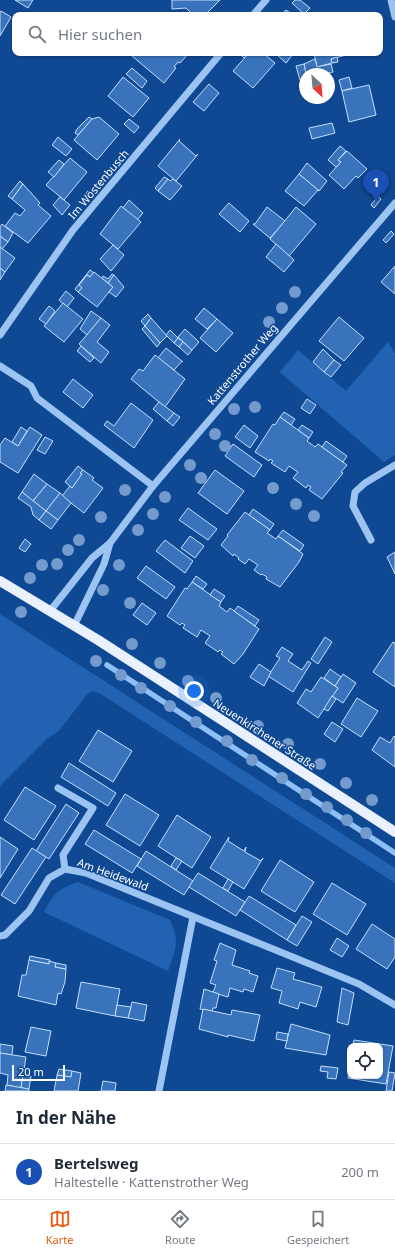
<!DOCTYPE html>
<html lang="de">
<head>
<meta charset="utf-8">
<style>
	body { margin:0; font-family:"Noto Sans",sans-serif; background:#f6f6f7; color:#1f2937 }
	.controls { position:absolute; right:12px; bottom:12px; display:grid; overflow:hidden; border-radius:8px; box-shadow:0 1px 3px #0004 }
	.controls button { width:36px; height:36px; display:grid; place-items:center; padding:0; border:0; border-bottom:1px solid #e0e1e3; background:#fff; color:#1f2937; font:20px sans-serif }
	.compass { position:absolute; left:299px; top:68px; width:36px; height:36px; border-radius:50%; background:#fff; box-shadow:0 1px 3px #0004; rotate:154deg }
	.scale { position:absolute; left:12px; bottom:10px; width:53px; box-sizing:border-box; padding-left:4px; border:2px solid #fff; border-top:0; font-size:11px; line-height:14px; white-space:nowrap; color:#fff; -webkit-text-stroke:3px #104993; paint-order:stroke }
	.you { position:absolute; left:194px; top:691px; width:14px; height:14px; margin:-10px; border:3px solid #fff; border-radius:50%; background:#1a73e8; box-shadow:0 0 0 6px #1a73e833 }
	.badge { display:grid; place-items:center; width:26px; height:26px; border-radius:50%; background:#ea580c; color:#fff; font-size:13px; font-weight:700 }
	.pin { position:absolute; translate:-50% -33px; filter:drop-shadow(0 1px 2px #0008) }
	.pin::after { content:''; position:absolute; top:21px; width:14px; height:12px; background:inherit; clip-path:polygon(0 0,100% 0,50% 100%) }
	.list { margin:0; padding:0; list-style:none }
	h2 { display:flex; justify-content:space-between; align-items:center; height:52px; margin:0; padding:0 16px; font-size:17px }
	h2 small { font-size:13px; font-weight:400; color:#747a83 }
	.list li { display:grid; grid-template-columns:26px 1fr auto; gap:12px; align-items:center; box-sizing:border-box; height:56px; padding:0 16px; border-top:1px solid #e0e1e3 }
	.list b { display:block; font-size:15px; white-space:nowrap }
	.list p { margin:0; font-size:13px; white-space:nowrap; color:#747a83 }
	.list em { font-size:13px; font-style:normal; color:#747a83 }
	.icon { flex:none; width:22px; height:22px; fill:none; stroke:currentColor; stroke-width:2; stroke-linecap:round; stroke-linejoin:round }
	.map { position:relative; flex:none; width:395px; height:1091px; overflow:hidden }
	.search { position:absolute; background:#fff; box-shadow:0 1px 3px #0004; left:12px; right:12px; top:12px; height:44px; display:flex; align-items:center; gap:10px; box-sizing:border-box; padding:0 14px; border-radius:8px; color:#747a83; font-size:15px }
	.sheet { height:108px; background:#fff }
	nav { display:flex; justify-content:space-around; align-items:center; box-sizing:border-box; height:56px; border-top:1px solid #e0e1e3; background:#fff; font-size:11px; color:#747a83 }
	nav a { display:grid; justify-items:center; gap:2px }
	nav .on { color:#ea580c }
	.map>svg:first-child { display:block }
	.green { fill:#2163b2 }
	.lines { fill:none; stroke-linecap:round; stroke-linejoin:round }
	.stream { stroke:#8ebff7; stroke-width:5.5 }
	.building { fill:#3873bb; stroke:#c4defe }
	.minor { stroke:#9cc4f3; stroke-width:7 }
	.major { stroke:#e9f1ff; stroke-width:10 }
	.tree { fill:#739bce }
	.labels { text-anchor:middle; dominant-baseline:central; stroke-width:3; stroke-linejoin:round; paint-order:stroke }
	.street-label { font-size:11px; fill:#fff; stroke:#104993 }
</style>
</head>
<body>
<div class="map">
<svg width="395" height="1091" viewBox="0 0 395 1091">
	<rect width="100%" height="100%" fill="#104993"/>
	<g class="green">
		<polygon points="388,342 395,354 395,455 384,462 280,372 298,350 346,391"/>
		<polygon points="0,614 395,868 395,883 99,693 92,691 88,693 59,731 49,737 0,786"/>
		<path d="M 78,882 L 170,920 C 180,943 176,948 168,971 L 44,912 C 54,893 58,889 78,882 Z"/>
	</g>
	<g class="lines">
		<polyline class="stream" points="107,665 395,853"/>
	</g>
	<g class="building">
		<polygon points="15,0 33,0 28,8"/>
		<polygon points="172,0 220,0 205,15 193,15 186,8 172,9"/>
		<polygon points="295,0 300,0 310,8 304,14 292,3"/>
		<polygon points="286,10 293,15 281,15"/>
		<polygon points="1,11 11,17 0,36 0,12"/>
		<polygon points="134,53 189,53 180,63 178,62 174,67 176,68 164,83 132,56"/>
		<polygon points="241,53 249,53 244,58 240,54"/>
		<polygon points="249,53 263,53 275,63 253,88 233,71"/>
		<polygon points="275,53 292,53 293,54 286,63"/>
		<polygon points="314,53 354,53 331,59 332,63 317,67"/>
		<polygon points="337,57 338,62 332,63 331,59"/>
		<polygon points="315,59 317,67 331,64 333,72 324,74 306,74 304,64"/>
		<polygon points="304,64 306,74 305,79 300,80 296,66"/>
		<polygon points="132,68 147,81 142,88 126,74"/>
		<polygon points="123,77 149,98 133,117 108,96"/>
		<polygon points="349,77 352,88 342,91 339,80"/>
		<polygon points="209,84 219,93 204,111 193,102"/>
		<polygon points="369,85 376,115 349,122 342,91"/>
		<polygon points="89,117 92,119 78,135 75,133 77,129"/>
		<polygon points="99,117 119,134 97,160 74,140 92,119"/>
		<polygon points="129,119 139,127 134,133 124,124"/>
		<polygon points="332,123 335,133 312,139 309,128"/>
		<polygon points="58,137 72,149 66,156 52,145"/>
		<polygon points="180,139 179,141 196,156 198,154 176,181 158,166"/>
		<polygon points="340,146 346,151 338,160 341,162 336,167 328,160"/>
		<polygon points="347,151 367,169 358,178 356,176 344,189 329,175 341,162 338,160"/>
		<polygon points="70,158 87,172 64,200 46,185"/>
		<polygon points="59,160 64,164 54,177 48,172"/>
		<polygon points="307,163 327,181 319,191 299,174"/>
		<polygon points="299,174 318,190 304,206 285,191"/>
		<polygon points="164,177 168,179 158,191 155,188"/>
		<polygon points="168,179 170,181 173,179 182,186 170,200 158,191"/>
		<polygon points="20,181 23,184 12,199 8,196"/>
		<polygon points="23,184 40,203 38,205 51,216 28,243 5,226 15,213 20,216 25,210 12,199"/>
		<polygon points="378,196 381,199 374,208 371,205"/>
		<polygon points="60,197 70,205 62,215 53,205"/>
		<polygon points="129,200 143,213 137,220 123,208"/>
		<polygon points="229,203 249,221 240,232 219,214"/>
		<polygon points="121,206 141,222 118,249 100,234"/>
		<polygon points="267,207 285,221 270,238 253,224 255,224"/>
		<polygon points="296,207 316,224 289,256 270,239"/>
		<polygon points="2,224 13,233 8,242 0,236 0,227"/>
		<polygon points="391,231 394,234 386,243 383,240"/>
		<polygon points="0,236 8,242 2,249 0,247"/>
		<polygon points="276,244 294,260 284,272 266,257"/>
		<polygon points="113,245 124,255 111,271 100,259"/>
		<polygon points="0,247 15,258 5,272 0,268"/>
		<polygon points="395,266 395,294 381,282"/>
		<polygon points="0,268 5,272 0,280"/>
		<polygon points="90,270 94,273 90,277 87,275 79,285 82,288 78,292 75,289"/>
		<polygon points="94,272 113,287 97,307 78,292 82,288 79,285 87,275 90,277"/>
		<polygon points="112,274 114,275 108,283 102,278 103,276 108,279"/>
		<polygon points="114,275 124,287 116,297 109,292 113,287 108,283"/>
		<polygon points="66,291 74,298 67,307 59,300"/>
		<polygon points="63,303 83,319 64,342 44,326"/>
		<polygon points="49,306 55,311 46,324 39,319"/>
		<polygon points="204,308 217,319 207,329 195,319"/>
		<polygon points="91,311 101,318 87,335 80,329"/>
		<polygon points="148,314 151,318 145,326 141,321"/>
		<polygon points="339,317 364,338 344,361 319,341"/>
		<polygon points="101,318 110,325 97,342 109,352 101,363 79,344"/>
		<polygon points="151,318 167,336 160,343 145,326"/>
		<polygon points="217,319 233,333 216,352 200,338"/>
		<polygon points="145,326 160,343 157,347 142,329"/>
		<polygon points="185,329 199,342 192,350 178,337"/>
		<polygon points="170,330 178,338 174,343 166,335"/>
		<polygon points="178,338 183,342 179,347 174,343"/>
		<polygon points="183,342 192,350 188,355 179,347"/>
		<polygon points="81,346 94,358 90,362 77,351"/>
		<polygon points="166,348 183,362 182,361 174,370 158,358"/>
		<polygon points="323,349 334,360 324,372 313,362"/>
		<polygon points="155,355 185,379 165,407 131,379 139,369 143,371"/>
		<polygon points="334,360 341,365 331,377 324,372"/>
		<polygon points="73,379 93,395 83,408 63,392"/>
		<polygon points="307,399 316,405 310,414 301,408"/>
		<polygon points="159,402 174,413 167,421 153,409"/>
		<polygon points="131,403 153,420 134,448 104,425 107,421 114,426"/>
		<polygon points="284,412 295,419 291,425 280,417"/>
		<polygon points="174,413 180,417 173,426 167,421"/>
		<polygon points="280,417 309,438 307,441 315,447 318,444 347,465 341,472 343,473 322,499 309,490 311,487 308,485 306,488 293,478 298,472 289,466 285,472 271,463 273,461 270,459 269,461 255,452 273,424 275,425"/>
		<polygon points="244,425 258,436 250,448 235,437"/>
		<polygon points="302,425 313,432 309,438 298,430"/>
		<polygon points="21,427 27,431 18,446 12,442"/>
		<polygon points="30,427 42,435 18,473 0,462 0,445 5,438 18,446"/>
		<polygon points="45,437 53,441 45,454 37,450"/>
		<polygon points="326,441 347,456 343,462 322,447"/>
		<polygon points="233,444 262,465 254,477 225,456"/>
		<polygon points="78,466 83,470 80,473 82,474 72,488 65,482"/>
		<polygon points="83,470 94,478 92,480 103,488 84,513 62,496 70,486 72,488 82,474 80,473"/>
		<polygon points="215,470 244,491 227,514 198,493"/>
		<polygon points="34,474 47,484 33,501 22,492"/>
		<polygon points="47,484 60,493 46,511 33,501"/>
		<polygon points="22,492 46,511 39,520 33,515 31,507 18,498"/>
		<polygon points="60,493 71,503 58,520 46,511"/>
		<polygon points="188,508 217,529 208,540 179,520"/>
		<polygon points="253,509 274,524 270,530 249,515"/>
		<polygon points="46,511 58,520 51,529 39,520"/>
		<polygon points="245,512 270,530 267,533 276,539 278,536 303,554 299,562 280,587 266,579 267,577 262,574 261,575 254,570 258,565 249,559 245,564 238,559 239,558 234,554 233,556 221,545 228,536 227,535"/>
		<polygon points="283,530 304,545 300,551 278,536"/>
		<polygon points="190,536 204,546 195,558 181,548"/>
		<polygon points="25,539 31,544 25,552 19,548"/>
		<polygon points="165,540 193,561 185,573 156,551"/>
		<polygon points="395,552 395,574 387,557"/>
		<polygon points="146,566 175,587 166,599 137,578"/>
		<polygon points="196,576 207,584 203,589 192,582"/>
		<polygon points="192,582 221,602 219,606 227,612 230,608 259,629 243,654 234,664 221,654 223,652 220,650 218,652 205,643 210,636 201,630 197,637 183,628 185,625 182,623 180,625 167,616 185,588 187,589"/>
		<polygon points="214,589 225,596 221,602 210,595"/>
		<polygon points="142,603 156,613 147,625 133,615"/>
		<polygon points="238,606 259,620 255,626 234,611"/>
		<polygon points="325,637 332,642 318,664 311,659"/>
		<polygon points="393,642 395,643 395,687 373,672"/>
		<polygon points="282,647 293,654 288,661 302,670 308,661 311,663 293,692 268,676 280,658 276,656"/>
		<polygon points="259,664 271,672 264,686 250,677"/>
		<polygon points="330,669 341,677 335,686 324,678"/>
		<polygon points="343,674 356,683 343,703 332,696 338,688 335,686"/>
		<polygon points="321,677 338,688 318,718 297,703 306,689 311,692"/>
		<polygon points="332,696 336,699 328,711 324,709"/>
		<polygon points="357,698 378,711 361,737 341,724"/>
		<polygon points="332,722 343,729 335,742 324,734"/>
		<polygon points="98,730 132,751 113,782 79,761"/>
		<polygon points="394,736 395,737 395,767 372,750 380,737 390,743"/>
		<polygon points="69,763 116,793 108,806 61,777"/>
		<polygon points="25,787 56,806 34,840 4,820"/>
		<polygon points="125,794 159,815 140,846 106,825"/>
		<polygon points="66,804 79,813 49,859 36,851"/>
		<polygon points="177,815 211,837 192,868 158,846"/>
		<polygon points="94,830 141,859 132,873 85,844"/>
		<polygon points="0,837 18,849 0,878"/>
		<polygon points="229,837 228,841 244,851 246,847 245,852 261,861 263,858 244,889 210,868"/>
		<polygon points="32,848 46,857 15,904 1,895"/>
		<polygon points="146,851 193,881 184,895 137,866"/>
		<polygon points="176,858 182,861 176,870 171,866"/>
		<polygon points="280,860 314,882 295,912 261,891"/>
		<polygon points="198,873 245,902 236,916 189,887"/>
		<polygon points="228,879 233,882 228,891 223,888"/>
		<polygon points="332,883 366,904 347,935 313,914"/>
		<polygon points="249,896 296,925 287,940 240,910"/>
		<polygon points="302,916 312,922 297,946 287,940"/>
		<polygon points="372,924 395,939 395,957 387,969 356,949"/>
		<polygon points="337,938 349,946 342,957 330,950"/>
		<polygon points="220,943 236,950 232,965 250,971 249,973 258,976 253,992 244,989 243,992 230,988 228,997 211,992 213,992 216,985 210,983 217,961 214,960"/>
		<polygon points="30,956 50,960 49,964 29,960"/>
		<polygon points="29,960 49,964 49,961 56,963 55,967 66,969 65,982 61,994 58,993 56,1005 18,996 22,975 26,975"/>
		<polygon points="56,963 66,965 66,969 55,967"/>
		<polygon points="277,968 295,973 293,979 322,987 316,1007 300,1002 298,1009 279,1003 282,991 271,988"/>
		<polygon points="81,982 120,989 115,1016 76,1008"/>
		<polygon points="342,988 354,993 348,1025 337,1022"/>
		<polygon points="204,989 219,994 216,1008 213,1008 212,1011 200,1009"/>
		<polygon points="132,1002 147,1005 144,1021 128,1018"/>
		<polygon points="117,1005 131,1007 128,1018 115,1016"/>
		<polygon points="203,1009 231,1015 232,1010 260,1015 254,1041 228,1035 228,1037 199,1029"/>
		<polygon points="291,1024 330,1035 326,1055 285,1048"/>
		<polygon points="31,1027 51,1031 46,1056 25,1052"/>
		<polygon points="277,1032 288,1034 287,1041 276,1039"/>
		<polygon points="354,1040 393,1046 386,1084 348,1078 350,1065 350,1076 380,1076 380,1046 353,1046"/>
		<polygon points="0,1044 13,1046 12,1055 0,1053"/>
		<polygon points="0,1053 26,1057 21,1088 7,1085 8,1075 0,1073"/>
		<polygon points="321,1066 338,1068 336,1079 327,1078 328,1072 320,1071"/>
		<polygon points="59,1069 72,1071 71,1077 57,1075"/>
		<polygon points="72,1071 81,1073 78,1091 54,1091 57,1075 71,1077"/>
		<polygon points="389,1072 395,1073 392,1091 386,1091"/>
		<polygon points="23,1075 31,1076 29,1089 21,1088"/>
		<polygon points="103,1081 116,1083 115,1091 101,1091"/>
		<polygon points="6,1085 29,1089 29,1091 5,1091"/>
	</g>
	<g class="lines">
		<g class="minor">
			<polyline points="391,0 395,17"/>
			<polyline points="253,15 266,0"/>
			<polyline points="0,335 73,230 221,53"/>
			<polyline points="0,366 31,386 37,398 153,486"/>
			<polyline points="371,540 353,506 355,492 365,483 395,465"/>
			<polyline points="50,611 92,558 110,543 153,486 395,203"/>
			<polyline points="74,626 104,564 110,543"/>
			<polyline points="58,788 93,808 63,855 65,869"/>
			<polyline points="0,936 5,935 29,911 49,878 65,869 86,873 359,984 395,1005"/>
			<polyline points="159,1091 193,917"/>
		</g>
		<polyline class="major" points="0,581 98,640 395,832"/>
	</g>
	<g class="tree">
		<circle cx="295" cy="292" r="6"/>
		<circle cx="282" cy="308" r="6"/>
		<circle cx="269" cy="322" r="6"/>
		<circle cx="255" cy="407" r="6"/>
		<circle cx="234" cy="409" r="6"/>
		<circle cx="215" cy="434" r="6"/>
		<circle cx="225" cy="446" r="6"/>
		<circle cx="190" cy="465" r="6"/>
		<circle cx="201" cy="478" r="6"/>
		<circle cx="273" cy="488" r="6"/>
		<circle cx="125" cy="490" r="6"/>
		<circle cx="165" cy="497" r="6"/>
		<circle cx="296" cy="504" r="6"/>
		<circle cx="153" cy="514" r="6"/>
		<circle cx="314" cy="516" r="6"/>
		<circle cx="101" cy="517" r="6"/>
		<circle cx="138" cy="530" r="6"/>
		<circle cx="79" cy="540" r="6"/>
		<circle cx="68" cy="550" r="6"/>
		<circle cx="57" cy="564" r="6"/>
		<circle cx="42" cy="565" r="6"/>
		<circle cx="119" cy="565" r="6"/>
		<circle cx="30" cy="578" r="6"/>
		<circle cx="103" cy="590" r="6"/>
		<circle cx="130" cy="603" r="6"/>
		<circle cx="21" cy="612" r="6"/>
		<circle cx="132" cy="644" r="6"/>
		<circle cx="96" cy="661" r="6"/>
		<circle cx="160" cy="663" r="6"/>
		<circle cx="121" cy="675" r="6"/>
		<circle cx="188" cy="681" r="6"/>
		<circle cx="141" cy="688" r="6"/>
		<circle cx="216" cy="698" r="6"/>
		<circle cx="170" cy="706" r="6"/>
		<circle cx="196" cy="722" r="6"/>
		<circle cx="258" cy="726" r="6"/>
		<circle cx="227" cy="741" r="6"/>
		<circle cx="288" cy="744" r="6"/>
		<circle cx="252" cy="760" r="6"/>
		<circle cx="320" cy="764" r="6"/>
		<circle cx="282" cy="778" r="6"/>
		<circle cx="346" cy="783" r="6"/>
		<circle cx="306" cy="794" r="6"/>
		<circle cx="372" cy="800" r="6"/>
		<circle cx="327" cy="807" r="6"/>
		<circle cx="347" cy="820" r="6"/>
		<circle cx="366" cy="833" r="6"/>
	</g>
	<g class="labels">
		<g class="street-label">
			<text transform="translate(98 184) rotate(-50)">Im Wöstenbusch</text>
			<text transform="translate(242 364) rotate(-50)">Kattenstrother Weg</text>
			<text transform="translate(265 734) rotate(33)">Neuenkirchener Straße</text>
			<text transform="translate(113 874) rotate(20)">Am Heidewald</text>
		</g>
	</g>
</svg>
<div class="controls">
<button><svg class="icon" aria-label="locate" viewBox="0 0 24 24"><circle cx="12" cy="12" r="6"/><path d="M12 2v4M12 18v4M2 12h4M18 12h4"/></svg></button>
</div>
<svg class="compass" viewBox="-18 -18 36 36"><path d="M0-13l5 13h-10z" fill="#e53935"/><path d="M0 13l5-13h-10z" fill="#747a83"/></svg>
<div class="scale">20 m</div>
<div class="you"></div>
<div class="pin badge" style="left:376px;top:202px;background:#1a4fb4">1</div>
<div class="search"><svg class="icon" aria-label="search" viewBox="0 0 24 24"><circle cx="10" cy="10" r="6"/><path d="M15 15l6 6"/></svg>Hier suchen</div>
</div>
<section class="sheet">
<h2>In der Nähe<small></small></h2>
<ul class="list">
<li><span class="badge" style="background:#1a4fb4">1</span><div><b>Bertelsweg</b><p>Haltestelle · Kattenstrother Weg</p></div><em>200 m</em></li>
</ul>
</section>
<nav>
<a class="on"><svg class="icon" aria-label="map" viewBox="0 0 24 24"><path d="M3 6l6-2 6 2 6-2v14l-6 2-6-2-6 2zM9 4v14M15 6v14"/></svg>Karte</a>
<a><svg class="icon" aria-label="directions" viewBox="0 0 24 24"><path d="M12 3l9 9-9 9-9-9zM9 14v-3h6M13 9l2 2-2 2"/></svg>Route</a>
<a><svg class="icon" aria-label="saved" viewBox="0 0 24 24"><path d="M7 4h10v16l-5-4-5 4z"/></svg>Gespeichert</a>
</nav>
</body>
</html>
